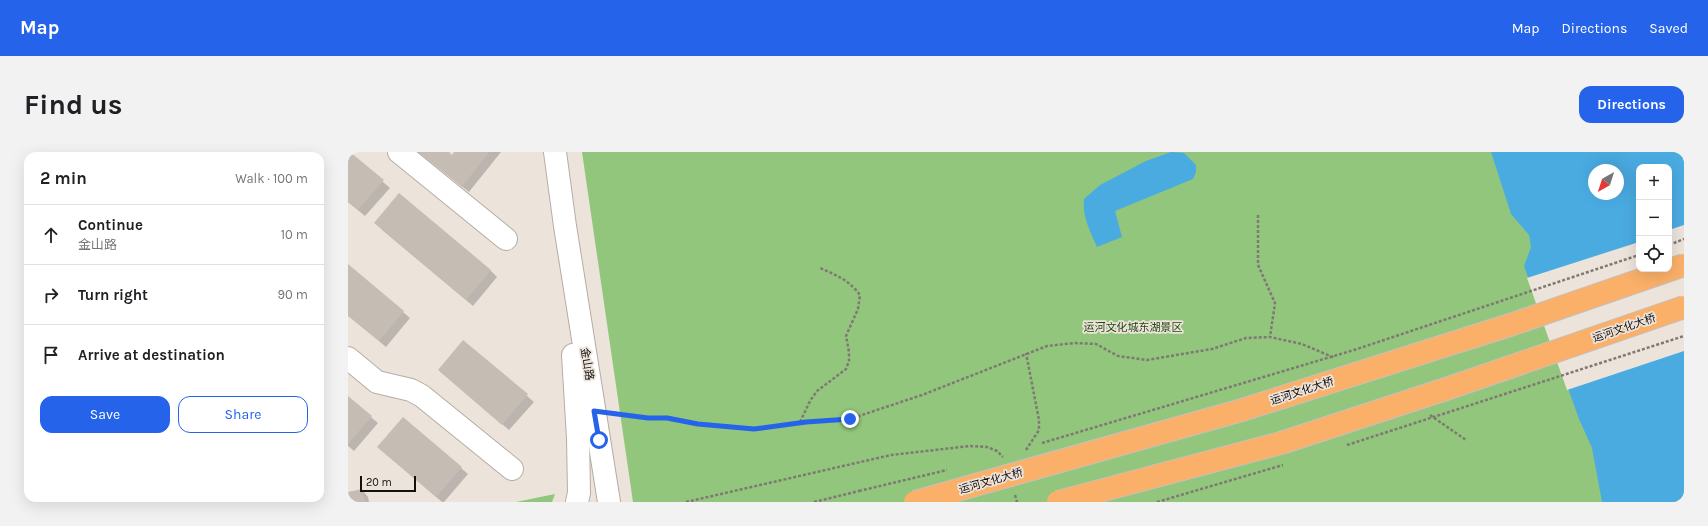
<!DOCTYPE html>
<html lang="en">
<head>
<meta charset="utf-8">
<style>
	body { margin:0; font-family:Karla,"Noto Sans SC",sans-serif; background:#f2f2f2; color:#202124 }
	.controls { position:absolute; right:12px; top:12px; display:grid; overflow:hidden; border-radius:8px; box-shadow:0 4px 16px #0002 }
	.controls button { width:36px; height:36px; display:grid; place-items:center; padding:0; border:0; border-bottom:1px solid #e0e0e0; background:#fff; color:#202124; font:20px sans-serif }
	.compass { position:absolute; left:1240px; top:12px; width:36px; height:36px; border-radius:50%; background:#fff; box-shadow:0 4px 16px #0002; rotate:219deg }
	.scale { position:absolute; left:12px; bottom:10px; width:56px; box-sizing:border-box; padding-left:4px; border:2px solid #13100e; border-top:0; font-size:11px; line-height:14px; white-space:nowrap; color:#13100e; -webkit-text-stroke:3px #ece3db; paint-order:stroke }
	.stop { position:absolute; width:12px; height:12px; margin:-9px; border:3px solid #2563eb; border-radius:50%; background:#fff }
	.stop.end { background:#2563eb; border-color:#fff; box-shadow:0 1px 4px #0008 }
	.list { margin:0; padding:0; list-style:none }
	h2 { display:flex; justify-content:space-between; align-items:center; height:52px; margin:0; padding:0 16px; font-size:17px }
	h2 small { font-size:13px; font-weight:400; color:#757577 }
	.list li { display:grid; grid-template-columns:26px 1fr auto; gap:12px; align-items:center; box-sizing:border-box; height:60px; padding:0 16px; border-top:1px solid #e0e0e0 }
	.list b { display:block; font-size:15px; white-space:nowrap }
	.list p { margin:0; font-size:13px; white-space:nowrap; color:#757577 }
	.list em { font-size:13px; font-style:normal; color:#757577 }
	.actions { display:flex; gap:8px; padding:12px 16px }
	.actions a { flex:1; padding:9px 0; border:1px solid #2563eb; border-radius:12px; text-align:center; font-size:14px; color:#2563eb }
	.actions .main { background:#2563eb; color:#fff }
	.icon { flex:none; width:22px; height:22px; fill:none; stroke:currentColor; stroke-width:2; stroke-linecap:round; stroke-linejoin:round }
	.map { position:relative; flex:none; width:1336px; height:350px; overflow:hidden; border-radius:12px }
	header { display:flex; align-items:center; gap:24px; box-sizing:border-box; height:56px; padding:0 20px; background:#2563eb; color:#fff }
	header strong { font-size:19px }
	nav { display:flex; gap:22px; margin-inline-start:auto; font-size:14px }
	.intro { display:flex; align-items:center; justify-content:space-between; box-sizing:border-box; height:96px; padding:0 24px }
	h1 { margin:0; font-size:28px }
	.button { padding:10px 18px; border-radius:12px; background:#2563eb; color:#fff; font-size:14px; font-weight:700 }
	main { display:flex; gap:24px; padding:0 24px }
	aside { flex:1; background:#fff; border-radius:12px; box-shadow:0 4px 16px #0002 }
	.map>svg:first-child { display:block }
	.green { fill:#92c67c; fill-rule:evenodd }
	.water { fill:#4aabe1; fill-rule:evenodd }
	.pier { fill:#ece3db }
	.shadow { fill:#0003 }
	.building { fill:#c5bcb4 }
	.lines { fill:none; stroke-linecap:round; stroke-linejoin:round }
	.minor-casing { stroke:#b5ada4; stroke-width:24 }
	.path { stroke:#7f7974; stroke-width:2.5; stroke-dasharray:3 2; stroke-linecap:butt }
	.minor { stroke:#fff; stroke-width:22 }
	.highway-bridge-casing { stroke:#c2c1c0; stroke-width:24; stroke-linecap:butt }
	.path-bridge { stroke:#7f7974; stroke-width:2.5; stroke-dasharray:3 2; stroke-linecap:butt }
	.highway-bridge { stroke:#fab069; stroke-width:22 }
	.route { stroke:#2563eb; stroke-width:5 }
	.labels { text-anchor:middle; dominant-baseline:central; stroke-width:3.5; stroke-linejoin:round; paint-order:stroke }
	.park-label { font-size:11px; fill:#234611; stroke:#ece3db }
	.street-label { font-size:11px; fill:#13100e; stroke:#ece3db }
</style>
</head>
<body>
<header>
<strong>Map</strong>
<nav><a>Map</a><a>Directions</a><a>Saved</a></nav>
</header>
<div class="intro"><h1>Find us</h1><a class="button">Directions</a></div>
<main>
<aside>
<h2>2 min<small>Walk · 100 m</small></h2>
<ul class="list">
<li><svg class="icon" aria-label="ahead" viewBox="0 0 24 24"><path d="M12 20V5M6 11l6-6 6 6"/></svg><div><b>Continue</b><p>金山路</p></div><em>10 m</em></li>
<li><svg class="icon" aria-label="right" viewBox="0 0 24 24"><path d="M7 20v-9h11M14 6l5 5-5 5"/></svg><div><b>Turn right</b></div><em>90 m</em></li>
<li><svg class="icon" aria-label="arrive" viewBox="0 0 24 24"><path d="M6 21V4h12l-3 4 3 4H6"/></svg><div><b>Arrive at destination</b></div></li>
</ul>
<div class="actions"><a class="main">Save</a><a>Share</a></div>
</aside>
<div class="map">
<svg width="1336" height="350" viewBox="0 0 1336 350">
	<rect width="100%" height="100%" fill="#ece3db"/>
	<g class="green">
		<path d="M 234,0 L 1336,0 L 1336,350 L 285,350 ZM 1291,15 L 1321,15 L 1321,117 L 1291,117 ZM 1246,18 L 1270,18 L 1270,42 L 1246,42 Z"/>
		<polygon points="207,342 204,350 168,350"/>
	</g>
	<g class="water">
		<path d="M 823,0 L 836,1 L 848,13 L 848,20 L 845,27 L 767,59 L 774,85 L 749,95 C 742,79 734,64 736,47 L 752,33 L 798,9 Z"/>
		<path d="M 1143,0 L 1336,0 L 1336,350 L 1254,350 L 1244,296 L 1231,267 L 1176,114 L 1183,95 L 1181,83 L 1163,62 ZM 1291,15 L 1321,15 L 1321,117 L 1291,117 ZM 1246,18 L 1270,18 L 1270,42 L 1246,42 Z"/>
	</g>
	<polygon class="pier" points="1336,73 1336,199 1219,238 1179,126 1291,90 1291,117 1321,117 1321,78"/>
	<g class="shadow">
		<polygon points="0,0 42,36 17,64 0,50"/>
		<polygon points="70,0 99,0 104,4 108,0 153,0 121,40"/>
		<polygon points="33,77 142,118 149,125 125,154"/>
		<polygon points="0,113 62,166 38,195 0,163"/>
		<polygon points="115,189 186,250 161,278 91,218"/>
		<polygon points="0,246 30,271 6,299 0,294"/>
		<polygon points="30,295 113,316 120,322 96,350 94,350"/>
		<polygon points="14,338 20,345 21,350 0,350 0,341"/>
	</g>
	<g class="building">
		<polygon points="0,0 2,0 36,28 10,58 0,50"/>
		<polygon points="71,0 101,0 104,3 106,0 141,0 114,35"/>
		<polygon points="51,41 143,118 118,148 26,71"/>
		<polygon points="0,112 56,159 31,189 0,164"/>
		<polygon points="115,188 180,242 154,273 90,218"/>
		<polygon points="0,244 24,264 0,292"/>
		<polygon points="55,265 114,315 88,345 29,295"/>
		<polygon points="14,337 17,350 0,350 0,340"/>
	</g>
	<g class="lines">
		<defs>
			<g id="minor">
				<polyline points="51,0 158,87"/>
				<polyline points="207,0 217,74 261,350"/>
				<polyline points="225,203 230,286 231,341 229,350"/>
				<polyline points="0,206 29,230 63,238 74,244 164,317"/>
			</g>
		</defs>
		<use href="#minor" class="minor-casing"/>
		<g class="path">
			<polyline points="910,63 910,113 927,151 922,185"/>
			<polyline points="1321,93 1336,87"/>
			<polyline points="267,261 301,266 319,265 350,272 407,277 458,270 502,267 574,243 699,194 727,191 748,192 770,204 799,208 864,197 898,186 922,185 954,192 987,206"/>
			<polyline points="1082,263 1118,288"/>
			<path d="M 452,270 L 462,249 L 469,239 L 498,217 L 501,209 L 501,200 L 498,184 L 510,157 L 512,143 C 501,128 488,123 472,116"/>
			<polyline points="678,298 691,278 691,268 678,201"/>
			<polyline points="667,343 669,350"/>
			<polyline points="338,350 543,303 622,294 639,295 649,299 655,305"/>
			<polyline points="466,350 511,339"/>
		</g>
		<use href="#minor" class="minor"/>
		<defs>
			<g id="highway-bridge">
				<polyline points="567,350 894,258 1165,172 1336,113"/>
				<polyline points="710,350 933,291 1098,237 1336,155"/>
			</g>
		</defs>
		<use href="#highway-bridge" class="highway-bridge-casing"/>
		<g class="path-bridge">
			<polyline points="694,291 1006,198 1291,103"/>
			<polyline points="999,293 1336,184"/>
			<polyline points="511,339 599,318"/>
			<polyline points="809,350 935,313"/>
		</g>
		<use href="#highway-bridge" class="highway-bridge"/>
	</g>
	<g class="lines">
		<polyline class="route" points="251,288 246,259 300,266 319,266 350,272 406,277 458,270 502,267"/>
	</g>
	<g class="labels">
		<g class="park-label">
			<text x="785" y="175">运河文化城东湖景区</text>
		</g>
		<g class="street-label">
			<text transform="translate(1276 176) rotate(-19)">运河文化大桥</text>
			<text transform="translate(239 212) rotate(81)">金山路</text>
			<text transform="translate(954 239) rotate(-18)">运河文化大桥</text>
			<text transform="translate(643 329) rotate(-16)">运河文化大桥</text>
		</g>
	</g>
</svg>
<div class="controls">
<button>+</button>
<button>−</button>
<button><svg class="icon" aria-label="locate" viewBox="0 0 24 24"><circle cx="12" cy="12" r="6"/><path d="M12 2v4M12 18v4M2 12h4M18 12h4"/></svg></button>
</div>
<svg class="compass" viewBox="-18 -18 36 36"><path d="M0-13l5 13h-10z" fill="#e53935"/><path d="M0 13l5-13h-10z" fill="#757577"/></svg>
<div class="scale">20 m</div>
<div class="stop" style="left:251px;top:288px"></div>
<div class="stop end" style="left:502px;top:267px"></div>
</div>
</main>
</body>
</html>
